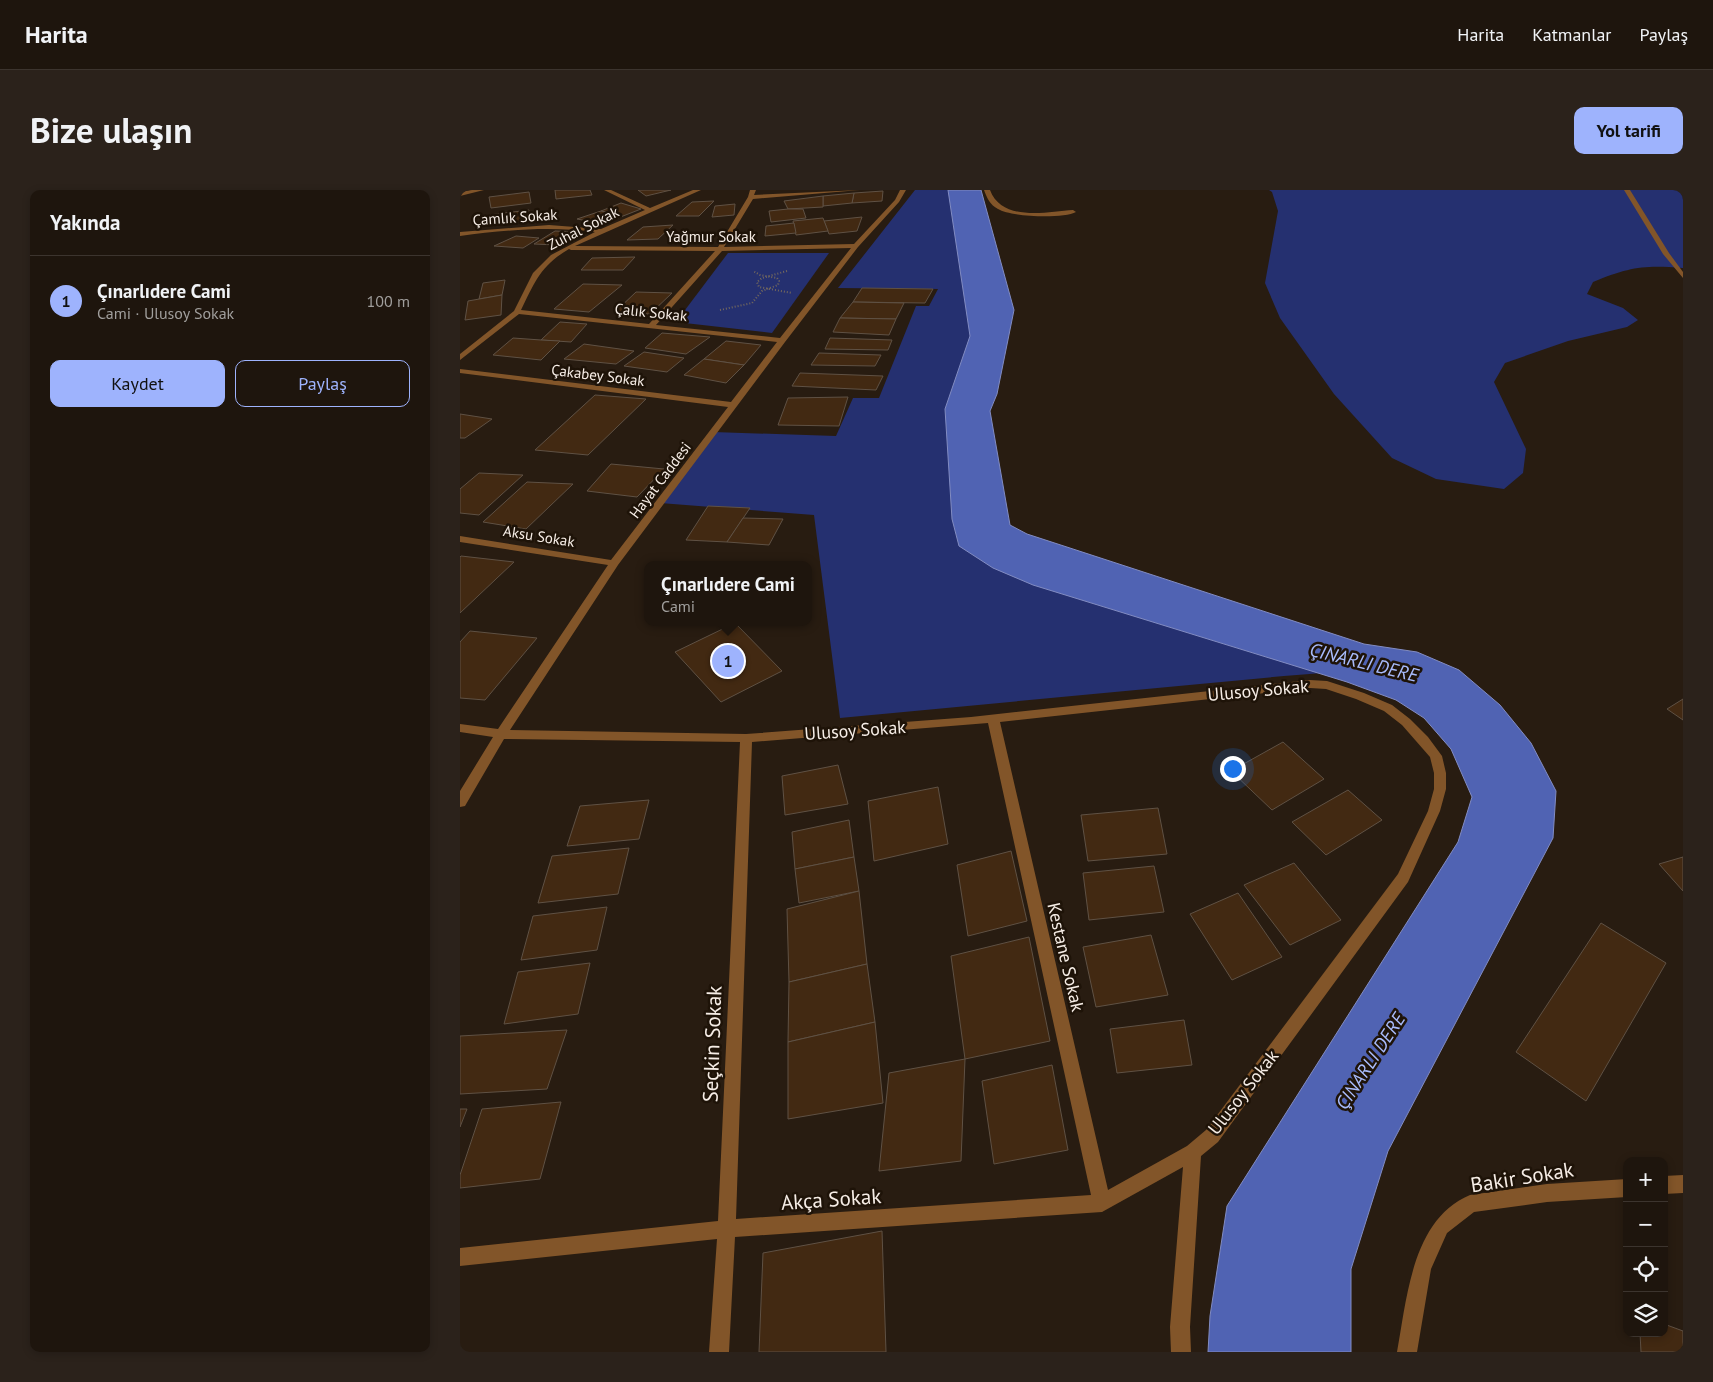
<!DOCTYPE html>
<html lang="tr">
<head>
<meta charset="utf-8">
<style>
	body { margin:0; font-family:"PT Sans",sans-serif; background:#2b221b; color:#f1f3f6 }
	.controls { position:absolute; right:15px; bottom:15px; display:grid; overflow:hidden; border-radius:10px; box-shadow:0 2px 8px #0003 }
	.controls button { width:45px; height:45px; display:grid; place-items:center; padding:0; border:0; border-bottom:1px solid #3c342e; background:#1e150d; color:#f1f3f6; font:25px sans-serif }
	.you { position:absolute; left:772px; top:578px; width:18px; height:18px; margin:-12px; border:4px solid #fff; border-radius:50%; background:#1a73e8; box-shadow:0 0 0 8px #1a73e833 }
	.badge { display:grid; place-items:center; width:32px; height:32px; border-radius:50%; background:#9eb3fd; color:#111; font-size:16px; font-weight:700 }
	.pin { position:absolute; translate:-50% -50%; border:2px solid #fff; box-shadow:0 1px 5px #0006 }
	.popup { position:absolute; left:184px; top:371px; width:168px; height:65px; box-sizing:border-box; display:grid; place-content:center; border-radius:10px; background:#1e150d; filter:drop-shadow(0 1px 4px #0005); font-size:16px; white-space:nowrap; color:#a19f9d }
	.popup b { font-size:19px; color:#f1f3f6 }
	.popup::after { content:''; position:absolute; left:50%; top:100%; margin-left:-10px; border:10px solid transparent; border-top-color:#1e150d }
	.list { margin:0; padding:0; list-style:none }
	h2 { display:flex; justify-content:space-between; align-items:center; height:65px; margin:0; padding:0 20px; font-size:21px }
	h2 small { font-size:16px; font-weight:400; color:#a19f9d }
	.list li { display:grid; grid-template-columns:32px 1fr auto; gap:15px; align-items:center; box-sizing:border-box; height:90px; padding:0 20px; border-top:1px solid #3c342e }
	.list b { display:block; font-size:19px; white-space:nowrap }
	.list p { margin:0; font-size:16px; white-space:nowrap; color:#a19f9d }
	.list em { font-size:16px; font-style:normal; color:#a19f9d }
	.actions { display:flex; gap:10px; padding:15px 20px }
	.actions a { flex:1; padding:11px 0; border:1px solid #9eb3fd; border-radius:10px; text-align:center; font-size:18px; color:#9eb3fd }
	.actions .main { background:#9eb3fd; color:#111 }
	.icon { flex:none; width:28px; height:28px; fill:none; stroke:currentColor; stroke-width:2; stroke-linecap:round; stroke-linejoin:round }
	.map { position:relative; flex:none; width:1223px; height:1162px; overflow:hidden; border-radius:10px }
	header { display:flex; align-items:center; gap:30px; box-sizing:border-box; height:70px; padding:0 25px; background:#1e150d; border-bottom:1px solid #3c342e }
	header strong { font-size:24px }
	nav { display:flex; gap:28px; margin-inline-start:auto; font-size:18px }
	.intro { display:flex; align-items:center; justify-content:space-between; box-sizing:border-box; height:120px; padding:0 30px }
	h1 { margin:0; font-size:35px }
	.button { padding:12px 22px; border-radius:10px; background:#9eb3fd; color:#111; font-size:18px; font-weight:700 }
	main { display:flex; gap:30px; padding:0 30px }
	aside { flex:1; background:#1e150d; border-radius:10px; box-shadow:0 2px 8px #0003 }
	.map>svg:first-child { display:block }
	.green { fill:#253070 }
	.water { fill:#5063b3; stroke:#828cc2 }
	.building { fill:#422912; stroke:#5f5144 }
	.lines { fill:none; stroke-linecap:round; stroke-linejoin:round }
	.path { stroke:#73685e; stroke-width:2; stroke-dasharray:1 2; stroke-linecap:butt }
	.lane { fill:#825529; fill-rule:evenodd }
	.street { fill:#825529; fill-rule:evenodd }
	.labels { text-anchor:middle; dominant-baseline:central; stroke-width:5; stroke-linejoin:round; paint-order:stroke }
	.far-street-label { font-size:15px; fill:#f6ede6; stroke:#1e1308 }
	.street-label { font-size:18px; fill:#f6ede6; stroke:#1e1308 }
	.water-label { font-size:19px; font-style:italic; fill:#a8bbfb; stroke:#1e1308 }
	.near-street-label { font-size:21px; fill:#f6ede6; stroke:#1e1308 }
</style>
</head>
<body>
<header>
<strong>Harita</strong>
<nav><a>Harita</a><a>Katmanlar</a><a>Paylaş</a></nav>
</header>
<div class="intro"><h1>Bize ulaşın</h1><a class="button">Yol tarifi</a></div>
<main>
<aside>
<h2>Yakında<small></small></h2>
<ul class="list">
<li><span class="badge">1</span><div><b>Çınarlıdere Cami</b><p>Cami · Ulusoy Sokak</p></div><em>100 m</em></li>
</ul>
<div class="actions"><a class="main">Kaydet</a><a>Paylaş</a></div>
</aside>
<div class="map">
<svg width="1223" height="1162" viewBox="0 0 1223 1162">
	<rect width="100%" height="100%" fill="#281c11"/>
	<g class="green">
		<polygon points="455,0 503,0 527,333 940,477 824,486 380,528 354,325 200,313 253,242 376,246 393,208 419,208 456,116 469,116 478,99 378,98"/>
		<path d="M 809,0 L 1223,0 L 1223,78 C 1183,75 1170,77 1133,92 L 1127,104 L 1163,118 L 1178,130 L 1167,137 L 1108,151 L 1045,173 L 1034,192 L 1066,259 L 1063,283 L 1044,299 L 976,289 L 932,268 L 874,204 L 820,128 L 805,93 L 818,21 L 812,2 Z"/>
		<polygon points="268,63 369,63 312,143 216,132"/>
	</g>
	<polygon class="water" points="488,0 521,0 554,120 537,204 530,221 550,335 567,344 904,454 957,462 999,480 1040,515 1071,553 1096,601 1093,648 928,961 891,1079 891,1162 748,1162 750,1126 767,1016 998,652 1012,607 991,559 964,528 936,510 887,492 573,395 533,378 499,356 492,329 485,219 510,146"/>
	<g class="building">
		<polygon points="95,0 130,0 132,5 96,9"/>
		<polygon points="178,0 211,0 186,6"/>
		<polygon points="423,1 422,11 392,13 394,3"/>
		<polygon points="69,2 71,13 31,18 29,7"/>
		<polygon points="394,3 392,13 363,16 363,6"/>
		<polygon points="363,6 363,17 328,19 324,11"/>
		<polygon points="254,11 239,26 216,26 232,12"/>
		<polygon points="161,13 181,19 163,26 141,21"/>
		<polygon points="275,14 274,25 252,27 255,16"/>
		<polygon points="328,19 343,19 346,28 311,32 309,21"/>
		<polygon points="69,20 65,32 28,35 30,25"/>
		<polygon points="141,21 163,26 143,34 117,29"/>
		<polygon points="402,27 397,41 369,44 364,31"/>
		<polygon points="363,28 368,41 336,45 333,31"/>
		<polygon points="334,33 336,43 305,46 306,36"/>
		<polygon points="213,35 198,49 167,50 183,37"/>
		<polygon points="95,41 119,42 98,55 74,54"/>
		<polygon points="56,46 79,48 63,58 34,56"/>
		<polygon points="175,67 163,80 121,80 132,68"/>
		<polygon points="45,90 42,105 19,109 23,93"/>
		<polygon points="123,94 162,95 129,122 94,119"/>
		<polygon points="402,98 473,99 465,113 393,112"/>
		<polygon points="176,102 212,103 190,124 155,122"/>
		<polygon points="42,105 41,125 5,130 8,111"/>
		<polygon points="393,112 444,113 436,129 380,128"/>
		<polygon points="380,128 436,129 429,145 373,142"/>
		<polygon points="100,132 127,134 111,152 81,150"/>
		<polygon points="202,143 250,147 226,164 185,158"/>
		<polygon points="53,148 81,150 100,151 81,170 33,165"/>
		<polygon points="370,148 432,150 428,160 365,159"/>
		<polygon points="266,151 301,155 284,175 244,169"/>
		<polygon points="124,154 174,161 156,174 104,169"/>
		<polygon points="184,162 224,168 207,182 164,176"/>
		<polygon points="359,163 421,165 415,176 351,175"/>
		<polygon points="244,169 284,175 266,193 224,185"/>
		<polygon points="340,183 423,186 416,200 332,196"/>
		<polygon points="135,205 186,209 128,265 75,260"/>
		<polygon points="388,207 379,236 318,235 328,208"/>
		<polygon points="0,224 32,229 5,248 0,248"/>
		<polygon points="151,274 204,279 177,307 127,301"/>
		<polygon points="19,283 63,285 19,325 0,323 0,299"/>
		<polygon points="67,292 113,294 66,339 23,332"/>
		<polygon points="248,316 290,318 267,352 226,350"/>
		<polygon points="283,328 323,329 309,355 267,352"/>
		<polygon points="1,366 54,372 0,423 0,367"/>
		<polygon points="275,433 322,481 261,512 215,462"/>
		<polygon points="10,441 77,448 25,510 0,508 0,452"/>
		<polygon points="1223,509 1223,530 1207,519"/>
		<polygon points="823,552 864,589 812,620 771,581"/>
		<polygon points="378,575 388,614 325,625 322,586"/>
		<polygon points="478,597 488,654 414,671 408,611"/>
		<polygon points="888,600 922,630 866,665 832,632"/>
		<polygon points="189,610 179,649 107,656 120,616"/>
		<polygon points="698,618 707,664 628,671 621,625"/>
		<polygon points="389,630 394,667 335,679 332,642"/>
		<polygon points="169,658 158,704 78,713 92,666"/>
		<polygon points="551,661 567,731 508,746 497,675"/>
		<polygon points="394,667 399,701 339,713 335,679"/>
		<polygon points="1223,667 1223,701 1199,674"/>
		<polygon points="834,673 881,730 830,755 784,695"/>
		<polygon points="694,676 704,722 629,730 623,683"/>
		<polygon points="399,701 407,774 329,792 327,719"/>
		<polygon points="778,703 822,767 772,790 730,724"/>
		<polygon points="147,717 137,760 61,770 73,726"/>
		<polygon points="1141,733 1206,773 1126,911 1056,862"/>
		<polygon points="691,745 708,805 636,817 623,757"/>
		<polygon points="569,747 590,851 505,869 491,766"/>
		<polygon points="130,773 118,824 44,834 58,782"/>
		<polygon points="407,774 415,832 328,852 329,792"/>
		<polygon points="724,830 732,875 657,883 650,839"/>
		<polygon points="415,832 423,913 328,929 328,852"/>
		<polygon points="107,840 87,899 0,904 0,846"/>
		<polygon points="505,869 501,971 419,981 429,883"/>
		<polygon points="592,875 608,960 534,974 522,891"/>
		<polygon points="101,912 80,989 0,998 0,985 22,919"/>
		<polygon points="0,919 7,919 0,937"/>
		<polygon points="422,1041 426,1162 299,1162 303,1063"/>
		<polygon points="1204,1134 1223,1141 1223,1162 1181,1162 1180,1143 1204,1143"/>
	</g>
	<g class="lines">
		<g class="path">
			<polyline points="327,81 302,88 297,92 299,97 332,103"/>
			<polyline points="260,120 292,113 302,101 318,95 319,91 317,88 300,85 293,81"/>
		</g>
		<path class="lane" d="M 524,0 L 530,0 C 542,32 586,22 613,20 L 616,22 C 603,29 551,27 538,19 C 530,15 527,8 524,0 Z"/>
		<g class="street">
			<polygon points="12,0 24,0 0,6 0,2"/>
			<path d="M 144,0 L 151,0 L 190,18 L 233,0 L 241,0 L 115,56 L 258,57 L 288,7 L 290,0 L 296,0 L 294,5 L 400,0 L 293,9 L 264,57 L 394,54 L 435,10 L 440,0 L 446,0 L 439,12 L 398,57 L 325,152 L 158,375 L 50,540 L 286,544 L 511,527 L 850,490 L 867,491 L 904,503 L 932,515 L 950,529 L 968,547 L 982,566 L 986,583 L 986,599 L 980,621 L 948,692 L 758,952 L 741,966 L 730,1137 L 731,1162 L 711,1162 L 710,1137 L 723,977 L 642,1022 L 275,1047 L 269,1162 L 249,1162 L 257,1049 L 0,1076 L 0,1058 L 258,1031 L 280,552 L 44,549 L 5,616 L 0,617 L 0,601 L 33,547 L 0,542 L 0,534 L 38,539 L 148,375 L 0,352 L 0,346 L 151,370 L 268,217 L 0,183 L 0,179 L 271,212 L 317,152 L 59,124 L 0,170 L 0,164 L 54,121 L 73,83 L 91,65 L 135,42 C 90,36 45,40 0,46 L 0,42 L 89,35 L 141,39 L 185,20 ZM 391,58 L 320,148 L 196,135 L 262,61 ZM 109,59 L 111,60 L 255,61 L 189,134 L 61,120 C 75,92 80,76 109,59 ZM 850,498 L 866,499 L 896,509 L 924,521 L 942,535 L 970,567 L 974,583 L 974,599 L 968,621 L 938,684 L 746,940 L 727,956 L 648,1000 L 540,532 ZM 528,533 L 631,1005 L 276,1029 L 292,552 Z"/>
			<polygon points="1164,0 1170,0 1209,63 1223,82 1223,88 1203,64"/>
			<polygon points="1223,985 1223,1003 1204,1004 1204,986"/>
			<path d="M 1167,989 L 1167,1007 L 1087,1012 L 1014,1022 L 987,1043 L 971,1079 L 957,1162 L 937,1162 C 947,1108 952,1029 1010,1005 L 1087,994 Z"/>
		</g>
	</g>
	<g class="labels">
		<g class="far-street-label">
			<text transform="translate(55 27) rotate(-4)">Çamlık Sokak</text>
			<text transform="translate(123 38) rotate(-27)">Zuhal Sokak</text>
			<text x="251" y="46">Yağmur Sokak</text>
			<text transform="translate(191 122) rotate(6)">Çalık Sokak</text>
			<text transform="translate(138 185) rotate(7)">Çakabey Sokak</text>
			<text transform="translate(200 290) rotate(-53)">Hayat Caddesi</text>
			<text transform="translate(79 346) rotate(9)">Aksu Sokak</text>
		</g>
		<g class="street-label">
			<text transform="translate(798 500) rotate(-5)">Ulusoy Sokak</text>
			<text transform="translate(395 540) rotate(-4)">Ulusoy Sokak</text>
			<text transform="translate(606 767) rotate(77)">Kestane Sokak</text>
			<text transform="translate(783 902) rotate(-52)">Ulusoy Sokak</text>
		</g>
		<g class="water-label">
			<text transform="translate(904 472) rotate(14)">ÇINARLI DERE</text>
			<text transform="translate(910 871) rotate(-57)">ÇINARLI DERE</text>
		</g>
		<g class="near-street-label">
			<text transform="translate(252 854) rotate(-88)">Seçkin Sokak</text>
			<text transform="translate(1062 987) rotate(-9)">Bakir Sokak</text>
			<text transform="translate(371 1009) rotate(-4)">Akça Sokak</text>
		</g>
	</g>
</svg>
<div class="controls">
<button>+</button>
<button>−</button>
<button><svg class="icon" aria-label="locate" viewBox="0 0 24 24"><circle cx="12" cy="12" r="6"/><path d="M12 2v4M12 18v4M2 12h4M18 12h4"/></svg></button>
<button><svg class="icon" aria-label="layers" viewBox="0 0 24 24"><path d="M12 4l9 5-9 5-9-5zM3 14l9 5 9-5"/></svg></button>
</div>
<div class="you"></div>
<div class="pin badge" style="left:268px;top:471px">1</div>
<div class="popup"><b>Çınarlıdere Cami</b>Cami</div>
</div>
</main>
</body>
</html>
